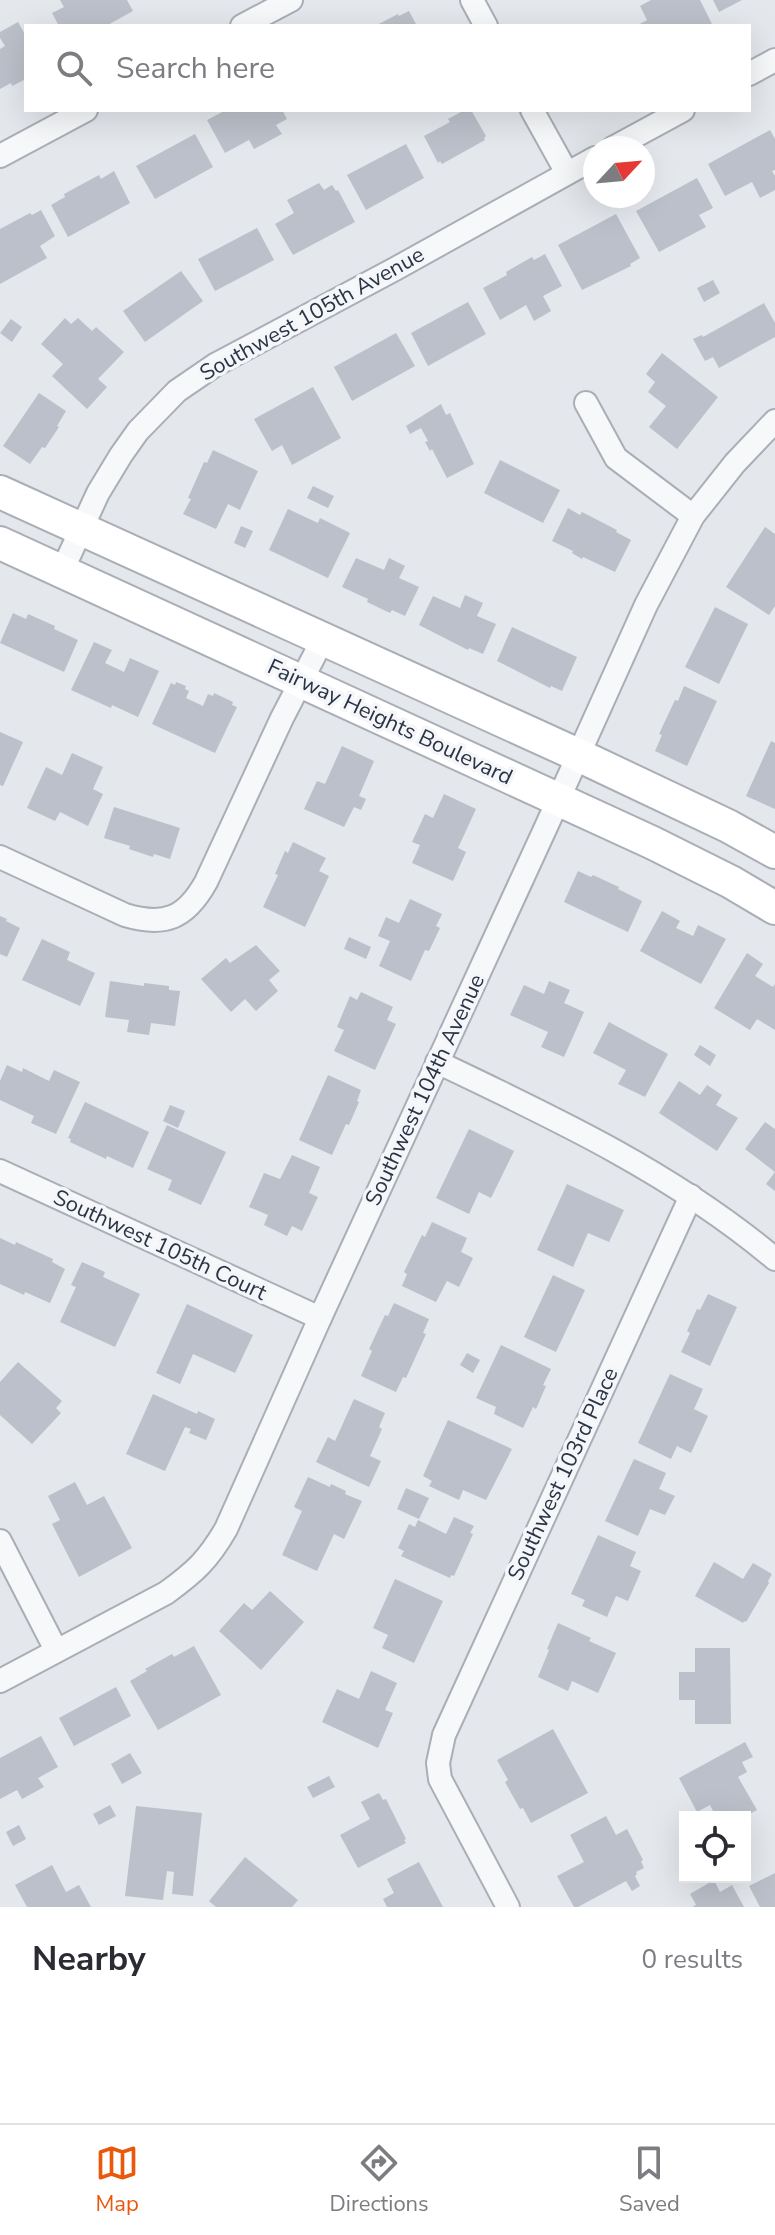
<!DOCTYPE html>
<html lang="en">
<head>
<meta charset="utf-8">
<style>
	body { margin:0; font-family:"Nunito Sans",sans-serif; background:#f2f2f3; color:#2b2b33 }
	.controls { position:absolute; right:24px; bottom:24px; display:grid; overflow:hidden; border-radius:0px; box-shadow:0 8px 32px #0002 }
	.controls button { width:72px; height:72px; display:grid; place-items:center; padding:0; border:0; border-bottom:2px solid #e1e1e2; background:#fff; color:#2b2b33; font:40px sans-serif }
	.compass { position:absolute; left:583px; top:136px; width:72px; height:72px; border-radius:50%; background:#fff; box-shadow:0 8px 32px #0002; rotate:64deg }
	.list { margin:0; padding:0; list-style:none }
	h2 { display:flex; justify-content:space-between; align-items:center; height:104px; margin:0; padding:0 32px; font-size:34px }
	h2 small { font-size:26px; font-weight:400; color:#7c7c81 }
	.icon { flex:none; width:44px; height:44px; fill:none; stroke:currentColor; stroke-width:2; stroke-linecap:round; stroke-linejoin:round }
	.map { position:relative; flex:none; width:775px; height:1907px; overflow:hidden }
	.search { position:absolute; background:#fff; box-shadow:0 8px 32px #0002; left:24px; right:24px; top:24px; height:88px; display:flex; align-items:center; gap:20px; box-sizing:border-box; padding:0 28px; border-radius:0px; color:#7c7c81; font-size:30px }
	.sheet { height:216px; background:#fff }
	nav { display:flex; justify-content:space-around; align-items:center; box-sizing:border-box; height:112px; border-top:2px solid #e1e1e2; background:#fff; font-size:22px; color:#7c7c81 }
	nav a { display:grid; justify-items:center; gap:4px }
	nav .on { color:#ea580c }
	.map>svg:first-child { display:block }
	.building { fill:#bbc0ca }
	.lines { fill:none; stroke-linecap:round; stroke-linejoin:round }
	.street-casing { stroke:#a9aeb7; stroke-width:26 }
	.secondary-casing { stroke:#a9aeb7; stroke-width:36 }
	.street { stroke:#f7f8fa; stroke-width:22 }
	.secondary { stroke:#fff; stroke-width:32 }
	.labels { text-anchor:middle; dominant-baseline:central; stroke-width:7; stroke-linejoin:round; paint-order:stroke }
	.street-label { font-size:22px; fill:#2b3445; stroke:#f4f6f9 }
</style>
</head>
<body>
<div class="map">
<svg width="775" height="1907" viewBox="0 0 775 1907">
	<rect width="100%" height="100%" fill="#e4e7ec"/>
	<g class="building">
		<polygon points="60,0 127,0 133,11 106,26 59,26 52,13 64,7"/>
		<polygon points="651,0 700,0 713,26 636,26 647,20 640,6"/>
		<polygon points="713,0 742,0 719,12"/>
		<polygon points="409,11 417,26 375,26 398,14 399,16"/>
		<polygon points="18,22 26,36 26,79 12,86 11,83 0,89 0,49 5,46 0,38 0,32"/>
		<polygon points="226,110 282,110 287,119 276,125 282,134 254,149 249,140 225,153 207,120"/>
		<polygon points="460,110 471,110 486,136 484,138 485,140 442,164 440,161 438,163 424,136 450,122 448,119 461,112"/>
		<polygon points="770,130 775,139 775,170 772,171 775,176 775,190 760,198 752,182 725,196 708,164"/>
		<polygon points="195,134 213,167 155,199 136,166"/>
		<polygon points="406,144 424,178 366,210 347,175"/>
		<polygon points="114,171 130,203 68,237 51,205 65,197 64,194 99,175 101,179"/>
		<polygon points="697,178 713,208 699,215 706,227 659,252 636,211"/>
		<polygon points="319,183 324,190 332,185 336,191 338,190 355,222 293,255 275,224 294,213 287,200"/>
		<polygon points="41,210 55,236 40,246 47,258 0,284 0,229 30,213 32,215"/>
		<polygon points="616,214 640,258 630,264 631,266 582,290 558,245"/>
		<polygon points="257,228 274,260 215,291 198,259"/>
		<polygon points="545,254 562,286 543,296 551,311 534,321 526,305 500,320 483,288 507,275 506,272 532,257 534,260"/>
		<polygon points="181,271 203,301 145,342 123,311"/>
		<polygon points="713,280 720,293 704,302 697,288"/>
		<polygon points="468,302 486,334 428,366 411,333"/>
		<polygon points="764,303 775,323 775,337 719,368 713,357 705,361 693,339 702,335 703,337"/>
		<polygon points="65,318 71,324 78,318 92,331 96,327 124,352 98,379 107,387 87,409 52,376 63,364 41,344"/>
		<polygon points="11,319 22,327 12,342 0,333"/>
		<polygon points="396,333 415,366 352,401 334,367"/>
		<polygon points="662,353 718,397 677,449 649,427 666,406 648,392 655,382 646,374"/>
		<polygon points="313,387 341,438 292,465 282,445 272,451 254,419"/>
		<polygon points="39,393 66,411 57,426 59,427 45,448 42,447 30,464 3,446"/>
		<polygon points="441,404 446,415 450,413 474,464 447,478 432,449 430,451 425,442 428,441 421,428 410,434 406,426"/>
		<polygon points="213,450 258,471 240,510 228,504 216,529 183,514 191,499 188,498 204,462 207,463"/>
		<polygon points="500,460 560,490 543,523 484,493"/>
		<polygon points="313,486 334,496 328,508 307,498"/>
		<polygon points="568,508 580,515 582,512 617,530 616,532 631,540 615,572 583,557 582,559 572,553 573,551 552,541"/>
		<polygon points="288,509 318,523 320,518 350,533 328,578 269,550"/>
		<polygon points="241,526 253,531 245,548 234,543"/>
		<polygon points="765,527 775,534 775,606 769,615 726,587"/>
		<polygon points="356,558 384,570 389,558 405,566 399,578 419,587 405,616 392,610 390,613 367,602 368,599 342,587"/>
		<polygon points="465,595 483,603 477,616 496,624 483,654 469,648 468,650 419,625 433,596 460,608"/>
		<polygon points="715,607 748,624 719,684 685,667"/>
		<polygon points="13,613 26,619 28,614 55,626 54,629 78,640 64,672 0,643"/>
		<polygon points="512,627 577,657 562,691 551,686 550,688 497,661"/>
		<polygon points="94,642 112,650 105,663 124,672 130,658 159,671 138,717 112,705 111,708 71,690"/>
		<polygon points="176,682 186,686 185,689 189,691 186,698 203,706 208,694 213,696 214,693 233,702 232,705 237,707 215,753 152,724 171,683 175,685"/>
		<polygon points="684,686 717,701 687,766 655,751 662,735 659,734 675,700 678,701"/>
		<polygon points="0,732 23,742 3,786 0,785"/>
		<polygon points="771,741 775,743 775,809 746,796"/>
		<polygon points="342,746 374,761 359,796 366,799 361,810 354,807 344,827 304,809 317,781 325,784"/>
		<polygon points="72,753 103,767 93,789 103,794 88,826 60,812 55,821 27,808 46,767 62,775"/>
		<polygon points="444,794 476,809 458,848 466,852 453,881 412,863 420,845 412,842 425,814 433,818"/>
		<polygon points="114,807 180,828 170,859 154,854 153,857 129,849 130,846 104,838"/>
		<polygon points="293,842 326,858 319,871 329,876 305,927 263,907 278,875 275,874 285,851 288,853"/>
		<polygon points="578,871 591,877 593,875 619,887 618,889 642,901 628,932 564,902"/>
		<polygon points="410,899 442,914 436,926 440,928 429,951 425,950 411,981 379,966 390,941 378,936 386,917 399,923"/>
		<polygon points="662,911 680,921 676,928 693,936 698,925 726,939 701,984 640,951"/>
		<polygon points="0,916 7,919 6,921 20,928 7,957 0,954"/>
		<polygon points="349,937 371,947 366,959 344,949"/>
		<polygon points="42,939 70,952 67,960 95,973 80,1006 22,980"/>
		<polygon points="256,945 280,971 269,980 278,991 256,1011 245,999 231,1012 201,979 226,958 230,963"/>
		<polygon points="747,953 763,964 755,976 773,987 775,984 775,1030 757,1019 750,1030 714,1008"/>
		<polygon points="110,981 144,986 144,983 169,986 169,990 180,991 175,1026 151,1023 149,1035 127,1032 129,1020 105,1017"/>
		<polygon points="549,981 570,990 564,1003 584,1012 564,1057 541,1047 548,1032 510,1015 524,985 544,994"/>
		<polygon points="361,992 393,1007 387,1020 396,1024 375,1070 334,1051 344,1030 337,1027 350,996 357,1000"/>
		<polygon points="609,1022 668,1054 645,1097 618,1084 626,1070 593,1053"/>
		<polygon points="700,1045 716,1055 710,1066 694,1055"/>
		<polygon points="7,1065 22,1072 23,1068 49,1081 54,1070 80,1082 56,1134 31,1123 34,1116 0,1100 0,1081"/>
		<polygon points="328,1075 361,1090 357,1101 359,1102 349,1125 346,1124 332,1155 299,1140"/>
		<polygon points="679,1081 700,1095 707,1085 722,1095 716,1105 738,1118 717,1151 659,1113"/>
		<polygon points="85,1102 149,1132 133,1168 107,1156 106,1159 70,1142 71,1139 68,1138"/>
		<polygon points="170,1105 185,1111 178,1128 163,1121"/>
		<polygon points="765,1122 775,1129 775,1172 745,1149"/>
		<polygon points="167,1125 226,1152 201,1205 168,1190 172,1180 147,1169"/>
		<polygon points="469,1129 514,1151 491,1198 479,1192 469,1214 436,1198"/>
		<polygon points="292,1155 320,1167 309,1193 318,1197 302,1231 292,1226 287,1236 264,1225 268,1215 249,1207 264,1173 280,1179"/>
		<polygon points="775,1172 775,1191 766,1184"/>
		<polygon points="567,1184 624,1210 609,1242 588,1233 573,1267 537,1250"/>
		<polygon points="432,1222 467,1238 461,1252 473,1258 459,1287 447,1281 436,1302 402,1286 407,1274 404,1272 422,1235 425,1237"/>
		<polygon points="0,1238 15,1245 16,1242 53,1259 52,1262 65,1269 50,1303 25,1292 24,1295 0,1284"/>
		<polygon points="82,1262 105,1272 103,1277 140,1294 115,1347 60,1322 76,1287 71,1285"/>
		<polygon points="553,1275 585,1290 556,1352 524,1337"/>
		<polygon points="708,1294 737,1307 710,1366 681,1352 690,1333 687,1331 697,1309 700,1310"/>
		<polygon points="394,1303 429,1319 423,1333 426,1334 406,1378 403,1377 396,1392 361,1376 372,1351 369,1349 385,1315 388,1316"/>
		<polygon points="187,1304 253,1335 235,1373 193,1354 180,1384 156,1373"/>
		<polygon points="501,1345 551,1369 543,1385 546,1386 536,1409 533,1407 523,1428 494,1414 496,1407 476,1398"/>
		<polygon points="467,1353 480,1360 473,1373 460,1365"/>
		<polygon points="18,1362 62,1401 56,1408 61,1413 32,1444 0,1415 0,1382"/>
		<polygon points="670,1374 703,1389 694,1409 708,1416 691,1453 677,1446 671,1459 638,1443"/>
		<polygon points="153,1394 197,1414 198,1411 215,1419 206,1440 189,1433 191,1429 185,1427 165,1471 126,1454"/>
		<polygon points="354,1399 385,1413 379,1427 382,1429 370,1456 381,1461 369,1487 316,1462 328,1437 335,1441"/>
		<polygon points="448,1420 512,1449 486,1500 463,1490 459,1500 429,1486 432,1481 423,1476"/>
		<polygon points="634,1459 666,1473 659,1489 675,1496 665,1515 650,1509 638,1536 605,1521"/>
		<polygon points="308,1477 330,1487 331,1484 346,1491 345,1494 362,1501 344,1539 334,1534 317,1571 282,1555 302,1511 294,1507"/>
		<polygon points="75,1482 87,1505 104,1496 132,1548 79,1577 52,1524 60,1520 48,1496"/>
		<polygon points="406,1488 429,1498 419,1519 397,1509"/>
		<polygon points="454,1517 474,1526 470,1533 473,1534 454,1576 451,1575 450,1578 401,1556 404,1551 398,1548 409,1524 415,1527 418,1520 446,1534"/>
		<polygon points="598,1535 636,1552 630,1566 641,1571 628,1601 616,1596 607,1617 582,1606 585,1600 571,1594"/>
		<polygon points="714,1562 743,1579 753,1563 772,1574 768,1581 769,1583 746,1622 744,1621 743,1623 695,1596"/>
		<polygon points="395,1579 443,1601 414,1663 382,1648 388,1635 373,1628"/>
		<polygon points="270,1591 304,1622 261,1670 219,1631 244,1603 252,1610"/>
		<polygon points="558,1623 591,1638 589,1641 616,1653 598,1693 572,1681 568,1691 538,1677 549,1650 547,1649"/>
		<polygon points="194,1646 221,1695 158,1730 130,1681 147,1671 145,1669 172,1654 174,1657"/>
		<polygon points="695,1648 730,1648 731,1724 695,1724 695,1700 679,1700 679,1672 695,1672"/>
		<polygon points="371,1671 397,1683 385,1710 393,1713 378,1748 322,1722 337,1689 359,1699"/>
		<polygon points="116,1687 131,1716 74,1746 59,1718"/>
		<polygon points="553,1729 588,1793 531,1823 523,1808 520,1809 505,1782 508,1780 497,1760"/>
		<polygon points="41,1736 58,1767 38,1778 44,1787 22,1799 17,1790 0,1799 0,1758"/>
		<polygon points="745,1742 753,1757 742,1762 747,1772 738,1777 757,1810 744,1817 716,1817 710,1805 697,1812 679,1778"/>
		<polygon points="130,1753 142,1773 122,1784 111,1764"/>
		<polygon points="329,1776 335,1787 313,1798 307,1787"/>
		<polygon points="379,1793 383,1800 386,1799 406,1839 404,1840 406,1843 358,1868 340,1835 370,1819 361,1802"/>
		<polygon points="110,1805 116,1816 99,1825 93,1814"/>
		<polygon points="136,1806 202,1813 193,1896 172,1894 174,1872 167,1871 163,1900 125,1896"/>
		<polygon points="606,1816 616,1835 627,1829 643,1860 641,1861 644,1868 636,1872 637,1874 635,1876 640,1886 632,1891 626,1881 578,1907 574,1907 557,1876 584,1862 570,1835"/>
		<polygon points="19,1825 26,1839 13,1846 6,1832"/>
		<polygon points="245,1857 298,1900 292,1907 216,1907 209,1901"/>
		<polygon points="419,1862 443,1907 387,1907 383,1899 394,1893 387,1879"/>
		<polygon points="52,1865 66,1892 79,1885 91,1907 27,1907 15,1885"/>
		<polygon points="775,1873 775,1907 760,1907 749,1886"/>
		<polygon points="714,1880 720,1892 732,1885 744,1907 692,1907 696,1905 690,1894"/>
	</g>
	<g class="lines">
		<defs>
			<g id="street">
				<polyline points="472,0 486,26"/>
				<polyline points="242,26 291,0"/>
				<polyline points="749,74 775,60"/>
				<polyline points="532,110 567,173"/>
				<polyline points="613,148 683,110"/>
				<polyline points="0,156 86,110"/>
				<polyline points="586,403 616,458 693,516"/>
				<polyline points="62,571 98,493 121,455 138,431 177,391 215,365 395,269 595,158"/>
				<path d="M 0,857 L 125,915 C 165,927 186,918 206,882 L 282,718 L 323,639"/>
				<path d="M 437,1062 C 555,1118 674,1174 775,1259"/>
				<polyline points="0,1171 320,1318"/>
				<polyline points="0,1541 56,1650"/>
				<path d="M 0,1681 L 166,1593 C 195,1572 208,1560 226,1529 L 320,1318 L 546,827 L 646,605 L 693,516 L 735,463 L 775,421"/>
				<polyline points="508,1907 440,1779 438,1763 444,1735 691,1196"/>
			</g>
			<g id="secondary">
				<polyline points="0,492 578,755 728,826 775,852"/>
				<polyline points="0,543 653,843 731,882 775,908"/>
			</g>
		</defs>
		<use href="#street" class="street-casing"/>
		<use href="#secondary" class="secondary-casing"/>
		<use href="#street" class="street"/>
		<use href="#secondary" class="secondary"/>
	</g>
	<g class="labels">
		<g class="street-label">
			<text transform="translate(312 314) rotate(-29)">Southwest 105th Avenue</text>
			<text transform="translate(390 722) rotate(25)">Fairway Heights Boulevard</text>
			<text transform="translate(425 1090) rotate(-65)">Southwest 104th Avenue</text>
			<text transform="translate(160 1245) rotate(25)">Southwest 105th Court</text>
			<text transform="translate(563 1474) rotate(-65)">Southwest 103rd Place</text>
		</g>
	</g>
</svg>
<div class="controls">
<button><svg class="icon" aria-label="locate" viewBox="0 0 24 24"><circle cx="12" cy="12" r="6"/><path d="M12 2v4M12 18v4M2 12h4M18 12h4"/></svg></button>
</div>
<svg class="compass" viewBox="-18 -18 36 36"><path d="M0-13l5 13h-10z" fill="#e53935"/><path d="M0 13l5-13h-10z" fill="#7c7c81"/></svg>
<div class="search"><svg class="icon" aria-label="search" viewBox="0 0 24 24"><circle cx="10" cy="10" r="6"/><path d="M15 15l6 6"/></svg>Search here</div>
</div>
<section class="sheet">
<h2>Nearby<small>0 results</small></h2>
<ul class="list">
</ul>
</section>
<nav>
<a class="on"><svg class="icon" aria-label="map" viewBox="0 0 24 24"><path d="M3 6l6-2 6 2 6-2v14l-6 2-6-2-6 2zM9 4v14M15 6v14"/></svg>Map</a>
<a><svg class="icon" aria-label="directions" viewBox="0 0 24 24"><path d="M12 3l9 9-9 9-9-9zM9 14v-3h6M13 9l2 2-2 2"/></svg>Directions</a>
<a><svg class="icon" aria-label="saved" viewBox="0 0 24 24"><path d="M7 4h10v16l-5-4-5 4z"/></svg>Saved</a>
</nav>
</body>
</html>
